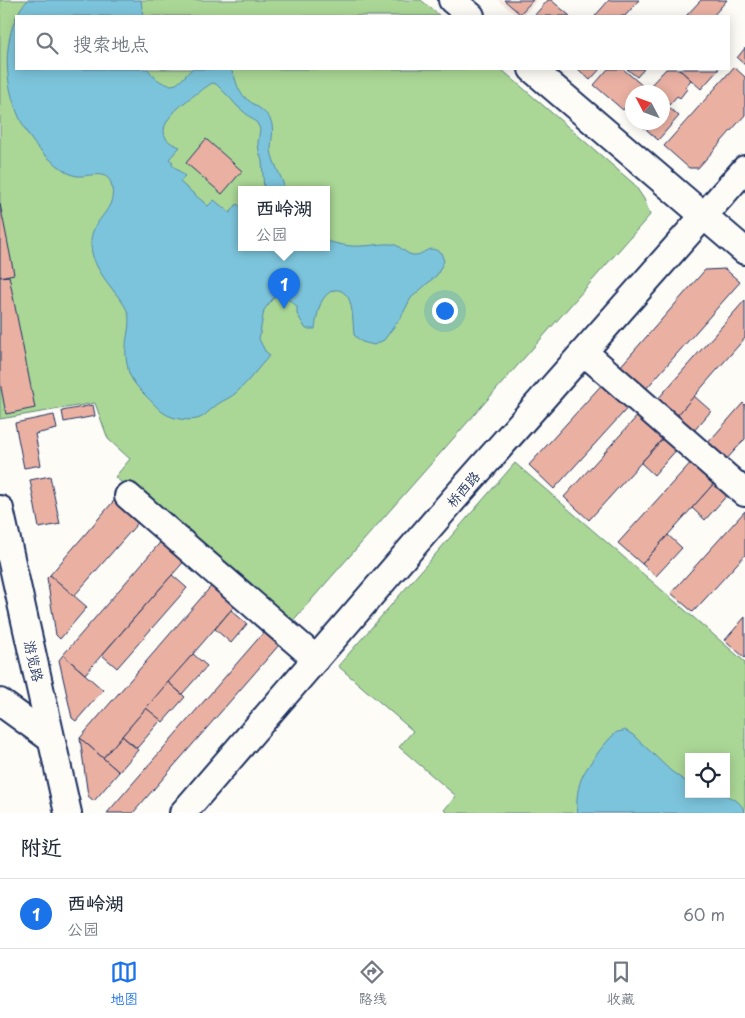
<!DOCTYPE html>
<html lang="zh">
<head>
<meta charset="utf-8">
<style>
	body { margin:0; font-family:"Playpen Sans","LXGW WenKai TC",sans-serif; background:#f6f6f7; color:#1f2937 }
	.controls { position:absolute; right:15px; bottom:15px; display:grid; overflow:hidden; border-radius:0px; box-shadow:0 2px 12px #0003 }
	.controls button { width:45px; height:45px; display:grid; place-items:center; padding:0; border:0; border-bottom:1px solid #e0e1e3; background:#fff; color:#1f2937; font:25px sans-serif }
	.compass { position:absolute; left:625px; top:85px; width:45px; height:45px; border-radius:50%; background:#fff; box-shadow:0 2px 12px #0003; rotate:311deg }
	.you { position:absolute; left:444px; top:310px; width:18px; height:18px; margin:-12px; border:4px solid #fff; border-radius:50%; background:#1a73e8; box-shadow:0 0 0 8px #1a73e833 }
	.badge { display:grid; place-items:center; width:32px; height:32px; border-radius:50%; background:#1a73e8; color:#fff; font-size:16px; font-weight:700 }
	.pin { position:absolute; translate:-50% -41px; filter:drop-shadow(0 1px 2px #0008) }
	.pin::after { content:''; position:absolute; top:26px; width:18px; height:15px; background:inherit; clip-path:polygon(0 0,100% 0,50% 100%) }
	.popup { position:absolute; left:238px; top:186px; width:92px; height:65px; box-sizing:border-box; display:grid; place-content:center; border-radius:0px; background:#fff; filter:drop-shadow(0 1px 4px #0005); font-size:16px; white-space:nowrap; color:#747a83 }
	.popup b { font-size:19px; color:#1f2937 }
	.popup::after { content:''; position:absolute; left:50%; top:100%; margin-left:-10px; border:10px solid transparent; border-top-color:#fff }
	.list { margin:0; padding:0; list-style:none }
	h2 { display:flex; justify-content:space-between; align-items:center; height:65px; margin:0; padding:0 20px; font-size:21px }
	h2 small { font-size:16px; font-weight:400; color:#747a83 }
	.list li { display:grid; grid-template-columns:32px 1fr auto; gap:15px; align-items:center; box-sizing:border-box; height:70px; padding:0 20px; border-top:1px solid #e0e1e3 }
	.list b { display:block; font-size:19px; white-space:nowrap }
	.list p { margin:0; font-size:16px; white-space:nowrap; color:#747a83 }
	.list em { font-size:16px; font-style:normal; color:#747a83 }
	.icon { flex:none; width:28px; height:28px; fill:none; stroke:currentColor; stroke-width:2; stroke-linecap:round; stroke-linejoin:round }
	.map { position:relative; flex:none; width:745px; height:813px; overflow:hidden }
	.search { position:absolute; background:#fff; box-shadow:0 2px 12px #0003; left:15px; right:15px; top:15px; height:55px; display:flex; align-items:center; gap:12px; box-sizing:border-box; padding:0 18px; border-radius:0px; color:#747a83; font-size:19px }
	.sheet { height:135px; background:#fff }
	nav { display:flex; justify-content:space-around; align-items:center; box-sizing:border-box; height:70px; border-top:1px solid #e0e1e3; background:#fff; font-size:14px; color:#747a83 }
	nav a { display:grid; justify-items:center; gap:2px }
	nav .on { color:#1a73e8 }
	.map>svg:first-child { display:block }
	.built { fill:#f7e6de }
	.green { fill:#aad796; stroke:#62837a; fill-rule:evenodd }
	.water { fill:#7bc4db; stroke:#5588a9 }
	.building { fill:#eab1a3; stroke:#1b2f5e }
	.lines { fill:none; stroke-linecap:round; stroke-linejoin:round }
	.minor-casing { stroke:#1b2f5e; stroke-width:30 }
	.minor { stroke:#fdfcf7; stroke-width:26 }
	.labels { text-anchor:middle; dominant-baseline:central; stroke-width:5; stroke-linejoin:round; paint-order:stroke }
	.street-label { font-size:14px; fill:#1b2f5e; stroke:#fdfcf7 }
</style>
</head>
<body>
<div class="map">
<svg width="745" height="813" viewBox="0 0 745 813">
	<rect width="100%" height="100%" fill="#fdfcf7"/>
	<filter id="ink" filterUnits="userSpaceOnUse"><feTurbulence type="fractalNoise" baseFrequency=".02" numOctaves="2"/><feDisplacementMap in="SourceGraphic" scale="10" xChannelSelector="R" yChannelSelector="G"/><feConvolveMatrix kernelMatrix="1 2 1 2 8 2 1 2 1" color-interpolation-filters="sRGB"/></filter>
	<g filter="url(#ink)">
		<polygon class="built" points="498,0 537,0 523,16 517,16"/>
		<g class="green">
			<path d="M 0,0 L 421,0 L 440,16 L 16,16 L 16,69 L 501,69 L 634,184 L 644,199 L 650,215 L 290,624 L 115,477 L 130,459 L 108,439 L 95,403 L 0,419 ZM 242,190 L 326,190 L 326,248 L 242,248 Z"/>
			<path d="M 515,463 L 745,662 L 745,813 L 447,813 L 444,810 L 456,796 L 399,747 L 413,731 L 338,666 ZM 689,757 L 726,757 L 726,794 L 689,794 Z"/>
		</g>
		<g class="water">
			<polygon points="28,0 141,0 143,16 17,16 21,8"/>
			<path d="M 16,17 L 16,69 L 148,69 C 153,77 165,88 176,84 C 182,81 187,73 192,69 L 230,69 C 236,76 236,86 241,93 C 248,103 264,108 270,119 C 275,128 271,140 271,150 C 273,164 282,176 285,190 L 264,190 L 262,161 L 259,151 L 258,143 L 260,129 L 257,123 L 237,106 L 230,98 L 216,84 L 212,83 C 199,92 154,119 166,138 C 169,143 175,145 180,147 L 169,159 L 173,162 L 171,164 L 185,176 L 180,182 L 208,206 L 214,200 L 230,213 L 237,204 L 241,207 L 242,248 L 326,248 L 327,241 C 337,244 350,247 361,246 C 372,246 382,243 392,244 C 400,245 405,254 413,255 C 425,256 427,243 441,253 L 444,261 L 437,275 L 411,298 L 401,317 L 384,340 L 374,345 L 362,342 L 354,335 C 353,325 353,306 348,297 C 345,293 340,289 335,290 C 319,294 317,316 315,329 L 306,329 L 297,314 L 297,306 L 278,292 L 264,310 L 259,339 L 265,351 L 270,355 C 259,367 249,381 237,392 C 232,397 224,400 218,404 C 212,408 206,415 200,418 C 190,422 172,419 164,413 C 160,411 156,406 153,403 C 144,394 133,384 129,373 C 127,365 125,355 126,347 C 126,336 131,324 128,313 C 126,307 121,300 116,294 C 104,278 90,262 91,241 C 92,217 119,211 111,183 C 106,169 88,177 77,176 C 71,175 66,172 61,168 C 50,160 36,148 29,136 C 7,100 0,56 16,17 Z"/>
			<path d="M 625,730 L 633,735 L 671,771 L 689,784 L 689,794 C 708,794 738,790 745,813 L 578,813 C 575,802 578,785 583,775 C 588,765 608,738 617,732 C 618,732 624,731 625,730 Z"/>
		</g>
		<g class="building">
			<polygon points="504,0 533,0 520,14"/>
			<polygon points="548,0 551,0 570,16 534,16"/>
			<polygon points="609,0 639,0 625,16 595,16"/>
			<polygon points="701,0 727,0 713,16 686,16"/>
			<polygon points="745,48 745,65 737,58"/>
			<polygon points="734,67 745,77 745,115 698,168 689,168 664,146"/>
			<polygon points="578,69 600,69 590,80"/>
			<polygon points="608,69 623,69 644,87 639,92 632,92 632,100 623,110 594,85"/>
			<polygon points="627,69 644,69 637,77"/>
			<polygon points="666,69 679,69 691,80 685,87 687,89 680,98 677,96 669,105 662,99 662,92 655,92 649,87"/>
			<polygon points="679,69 719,69 701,89"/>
			<polygon points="662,102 679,116 658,140 638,122 662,122"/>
			<polygon points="206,139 242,171 222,194 186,163"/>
			<polygon points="0,204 14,274 0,277"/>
			<polygon points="725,269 740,282 645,390 619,368 705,270"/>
			<polygon points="9,276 35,408 6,414 0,382 0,277"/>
			<polygon points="745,300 745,338 676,417 657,400"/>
			<polygon points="606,380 632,403 554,489 529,465"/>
			<polygon points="694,396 711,411 693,432 676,417"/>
			<polygon points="743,403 745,405 745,439 725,461 706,445"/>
			<polygon points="93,405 95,416 64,422 62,411"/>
			<polygon points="641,412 666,435 589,520 564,497"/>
			<polygon points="54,415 57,429 35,434 41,465 24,468 15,423"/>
			<polygon points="666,435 679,447 654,475 641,463"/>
			<polygon points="694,459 717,480 642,564 618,543"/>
			<polygon points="50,476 60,524 39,528 30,480"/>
			<polygon points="717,480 730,492 705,520 692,508"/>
			<polygon points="118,496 143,517 74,596 50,575"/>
			<polygon points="745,511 745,555 693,612 671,593"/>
			<polygon points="668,535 682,548 656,576 642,564"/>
			<polygon points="164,538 187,558 85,674 63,655"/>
			<polygon points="50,575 87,607 60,639 56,635 47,578"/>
			<polygon points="172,575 187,588 117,668 102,655"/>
			<polygon points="214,583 237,603 103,758 80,738"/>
			<polygon points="231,610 247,624 231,643 215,629"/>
			<polygon points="745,617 745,658 725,640"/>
			<polygon points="264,632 279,645 133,813 107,813"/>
			<polygon points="193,654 207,666 182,694 168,682"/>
			<polygon points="63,655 103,690 76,721 72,718 59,660"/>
			<polygon points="168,682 185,697 163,722 146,708"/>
			<polygon points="146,708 161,720 137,748 122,736"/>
			<polygon points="122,736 138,750 119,772 103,758"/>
			<polygon points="80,738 119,772 94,801 88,796"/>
		</g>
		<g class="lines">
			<defs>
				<g id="minor">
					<polyline points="452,0 471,16"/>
					<polyline points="532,69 745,251"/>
					<polyline points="584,352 745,493"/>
					<polyline points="128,496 316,659"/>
					<polyline points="0,509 68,813"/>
					<polyline points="0,702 51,739"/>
					<polyline points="183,813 453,500 745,169"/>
				</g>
			</defs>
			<use href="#minor" class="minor-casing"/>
			<use href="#minor" class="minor"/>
		</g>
	</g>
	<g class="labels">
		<g class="street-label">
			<text transform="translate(463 489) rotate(-49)">桥西路</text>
			<text transform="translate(34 661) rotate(77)">游览路</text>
		</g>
	</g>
</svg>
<div class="controls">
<button><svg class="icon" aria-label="locate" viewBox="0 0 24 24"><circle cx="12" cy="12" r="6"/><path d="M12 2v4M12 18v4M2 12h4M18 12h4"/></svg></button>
</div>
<svg class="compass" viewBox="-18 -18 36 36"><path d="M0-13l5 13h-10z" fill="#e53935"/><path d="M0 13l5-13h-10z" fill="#747a83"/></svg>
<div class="you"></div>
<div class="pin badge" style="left:284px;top:309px">1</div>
<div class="popup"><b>西岭湖</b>公园</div>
<div class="search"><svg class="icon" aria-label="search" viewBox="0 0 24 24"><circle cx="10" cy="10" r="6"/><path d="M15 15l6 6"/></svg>搜索地点</div>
</div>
<section class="sheet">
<h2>附近<small></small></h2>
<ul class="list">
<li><span class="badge">1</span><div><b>西岭湖</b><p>公园</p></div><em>60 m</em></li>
</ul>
</section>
<nav>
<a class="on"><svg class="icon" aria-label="map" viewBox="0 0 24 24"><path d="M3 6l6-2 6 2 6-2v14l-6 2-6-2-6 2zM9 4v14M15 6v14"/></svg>地图</a>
<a><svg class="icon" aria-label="directions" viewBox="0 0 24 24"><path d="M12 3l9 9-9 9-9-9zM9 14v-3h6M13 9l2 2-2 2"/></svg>路线</a>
<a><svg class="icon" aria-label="saved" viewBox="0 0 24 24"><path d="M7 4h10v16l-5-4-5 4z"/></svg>收藏</a>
</nav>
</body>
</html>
